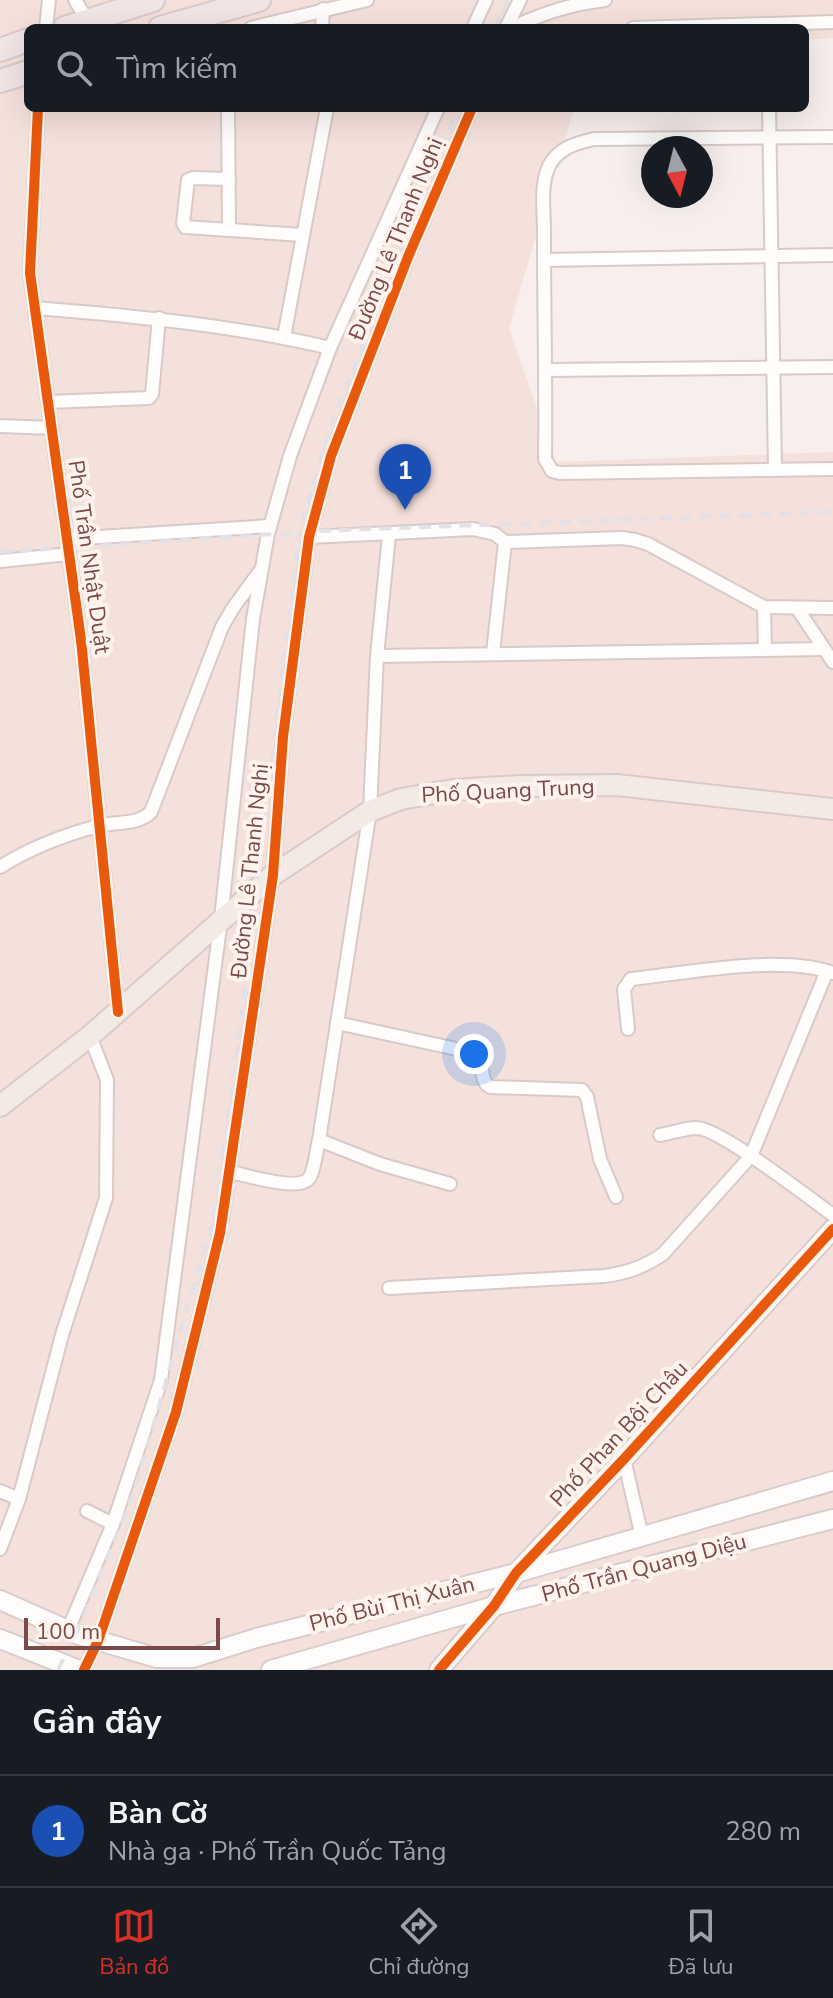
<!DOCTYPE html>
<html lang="vi">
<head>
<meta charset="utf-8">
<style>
	body { margin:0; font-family:"Nunito Sans",sans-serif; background:#20242c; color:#f1f3f6 }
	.compass { position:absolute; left:641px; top:136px; width:72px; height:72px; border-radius:50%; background:#171b24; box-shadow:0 8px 32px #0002; rotate:173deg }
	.scale { position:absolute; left:24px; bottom:20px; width:196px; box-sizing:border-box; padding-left:8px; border:4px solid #7a4948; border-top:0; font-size:22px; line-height:28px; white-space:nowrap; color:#7a4948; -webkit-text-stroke:6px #fff3ee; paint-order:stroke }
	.you { position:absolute; left:474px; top:1054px; width:28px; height:28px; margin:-20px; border:6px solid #fff; border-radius:50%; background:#1a73e8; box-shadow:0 0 0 12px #1a73e833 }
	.badge { display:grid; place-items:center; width:52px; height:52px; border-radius:50%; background:#d93025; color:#fff; font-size:26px; font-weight:700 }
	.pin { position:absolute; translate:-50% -66px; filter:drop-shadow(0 2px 4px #0008) }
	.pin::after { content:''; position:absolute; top:42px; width:28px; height:24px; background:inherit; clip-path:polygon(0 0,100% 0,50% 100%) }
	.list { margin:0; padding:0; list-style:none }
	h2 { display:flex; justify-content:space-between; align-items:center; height:104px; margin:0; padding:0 32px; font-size:34px }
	h2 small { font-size:26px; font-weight:400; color:#9ea1a6 }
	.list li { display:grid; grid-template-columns:52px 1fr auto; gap:24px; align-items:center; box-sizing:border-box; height:112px; padding:0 32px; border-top:2px solid #363941 }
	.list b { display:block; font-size:30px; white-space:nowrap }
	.list p { margin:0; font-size:26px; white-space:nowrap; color:#9ea1a6 }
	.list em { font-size:26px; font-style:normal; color:#9ea1a6 }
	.icon { flex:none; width:44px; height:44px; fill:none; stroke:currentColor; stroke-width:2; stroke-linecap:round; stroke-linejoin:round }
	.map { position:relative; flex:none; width:833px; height:1670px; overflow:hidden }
	.search { position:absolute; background:#171b24; box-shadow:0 8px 32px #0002; left:24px; right:24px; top:24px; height:88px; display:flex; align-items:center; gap:20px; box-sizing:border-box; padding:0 28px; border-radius:12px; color:#9ea1a6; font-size:30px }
	.sheet { height:216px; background:#171b24 }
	nav { display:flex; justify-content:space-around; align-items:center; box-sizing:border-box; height:112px; border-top:2px solid #363941; background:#171b24; font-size:22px; color:#9ea1a6 }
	nav a { display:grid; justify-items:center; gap:4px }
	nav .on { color:#d93025 }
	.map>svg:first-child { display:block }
	.residential { fill:#f5e1dc }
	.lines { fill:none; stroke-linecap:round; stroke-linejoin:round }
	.street-casing { stroke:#d7cac8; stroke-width:16 }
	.secondary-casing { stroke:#d9ccca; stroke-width:22 }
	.primary-casing { stroke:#dacac9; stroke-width:24 }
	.highway-casing { stroke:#dacac9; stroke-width:26 }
	.street { stroke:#fefdfc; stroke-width:12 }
	.secondary { stroke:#fefdfc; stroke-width:18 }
	.primary { stroke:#f3e9e5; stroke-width:20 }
	.highway { stroke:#f2e5e5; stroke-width:22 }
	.rail { stroke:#e4e1e6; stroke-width:4; stroke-dasharray:12 8; stroke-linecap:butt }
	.cycleway-casing { stroke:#fff3ee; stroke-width:15 }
	.cycleway { stroke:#e8590c; stroke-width:10 }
	.labels { text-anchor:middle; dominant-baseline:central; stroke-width:8; stroke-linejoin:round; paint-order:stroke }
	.street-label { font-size:22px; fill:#7a4948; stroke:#fff3ee }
</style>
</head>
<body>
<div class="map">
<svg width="833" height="1670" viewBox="0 0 833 1670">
	<rect width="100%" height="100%" fill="#f8efec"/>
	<polygon class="residential" points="0,0 833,0 833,38 805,40 805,28 28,28 28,108 574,108 509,328 556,462 833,452 833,1670 0,1670"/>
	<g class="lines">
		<defs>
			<g id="street">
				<polyline points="75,0 88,21"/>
				<polyline points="46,28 49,0"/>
				<polyline points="251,28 367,0"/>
				<polyline points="322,28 323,9"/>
				<polyline points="473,28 486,0"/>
				<polyline points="506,28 520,0"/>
				<path d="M 512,28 C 542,13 571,4 605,0"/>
				<polyline points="633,28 833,22"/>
				<polyline points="38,108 30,273 81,640 118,1012"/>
				<polyline points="228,108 229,229"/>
				<polyline points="769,108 775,470"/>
				<path d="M 833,137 L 594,139 C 576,143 558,148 549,166 C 539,187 545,217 544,239 C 544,312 546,386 545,459 L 552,471 L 560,473 L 833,469"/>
				<polyline points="229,179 193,178 188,180 183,223 185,227 302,235"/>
				<polyline points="544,260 833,255"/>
				<path d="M 35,308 C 134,316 233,325 330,348"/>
				<polyline points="284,337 327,108"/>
				<polyline points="546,370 833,367"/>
				<polyline points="48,402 149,398 152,394 159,318"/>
				<polyline points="0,426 52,428"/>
				<polyline points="309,537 473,529 495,534 505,542 622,538 635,540 648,544 764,607 833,608"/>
				<polyline points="67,539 270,526"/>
				<polyline points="0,561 69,554"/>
				<polyline points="764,607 765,650"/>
				<polyline points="797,608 833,662"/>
				<polyline points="493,653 505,542"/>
				<polyline points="377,656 823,649"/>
				<path d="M 0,867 C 30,848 64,835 98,826 C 115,821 137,826 151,812 L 222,627 L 233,608 L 260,571"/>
				<path d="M 337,1023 L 475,1053 C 487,1062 477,1079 490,1087 L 582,1090 L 587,1097 L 600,1159 L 616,1197"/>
				<path d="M 628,1029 L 624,989 L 631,979 C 688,973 780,954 833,973"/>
				<path d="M 660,1135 C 672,1133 685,1128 697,1128 C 721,1129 809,1198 833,1215"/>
				<polyline points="319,1140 380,1164 450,1184"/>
				<path d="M 231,1172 C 246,1175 301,1193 310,1177 C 315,1167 316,1152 319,1140 L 370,811 L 377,656 L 389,535"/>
				<path d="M 389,1288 L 604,1276 C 627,1273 644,1267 663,1254 L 751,1156 L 827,971"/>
				<polyline points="624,1459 642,1537"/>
				<polyline points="0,1491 19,1499"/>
				<polyline points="87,1511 113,1524"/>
				<polyline points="0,1549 19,1499 62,1335 106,1198 107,1080 90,1036"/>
				<polyline points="68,1630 113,1524 161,1380 221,919 253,619 268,534 290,456 330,348 438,108"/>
				<polyline points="84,1670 98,1641 176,1412 220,1233 273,875 283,737 309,537 331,456 408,257 472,108"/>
			</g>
			<g id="secondary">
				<polyline points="0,1600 79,1635 157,1658 193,1658 256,1638 516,1573 833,1481"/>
				<polyline points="0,1639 79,1670"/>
				<polyline points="271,1670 494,1606 833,1519"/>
				<polyline points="439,1670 494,1606 516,1573 624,1459 833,1229"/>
			</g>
			<polyline id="primary" points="0,1106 90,1036 273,875 370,811 401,799 453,790 520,786 617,785 833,809"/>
			<g id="highway">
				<polyline points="65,28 153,0"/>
				<polyline points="160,28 259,0"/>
				<polyline points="0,50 28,40"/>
				<polyline points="0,81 28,72"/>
			</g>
		</defs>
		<use href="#street" class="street-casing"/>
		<use href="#secondary" class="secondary-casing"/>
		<use href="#primary" class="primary-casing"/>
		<use href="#highway" class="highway-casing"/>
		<use href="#street" class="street"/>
		<use href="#secondary" class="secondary"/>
		<use href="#primary" class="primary"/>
		<use href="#highway" class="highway"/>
		<g class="rail">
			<polyline points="495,28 508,0"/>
			<polyline points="0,552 320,531 833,512"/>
			<polyline points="58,1670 80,1625 134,1492 213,1219 234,1077 299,532 333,418 458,108"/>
		</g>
		<defs>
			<g id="cycleway">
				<polyline points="38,108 30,273 81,640 118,1012"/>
				<polyline points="84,1670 98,1641 176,1412 220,1233 273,875 283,737 309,537 331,456 408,257 472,108"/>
				<polyline points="439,1670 494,1606 516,1573 624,1459 833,1229"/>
			</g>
		</defs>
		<use href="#cycleway" class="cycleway-casing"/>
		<use href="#cycleway" class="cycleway"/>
	</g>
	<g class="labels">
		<g class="street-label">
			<text transform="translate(396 239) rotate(-68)">Đường Lê Thanh Nghị</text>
			<text transform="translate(89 557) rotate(82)">Phố Trần Nhật Duật</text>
			<text transform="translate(508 791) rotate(-3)">Phố Quang Trung</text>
			<text transform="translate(250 871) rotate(-84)">Đường Lê Thanh Nghị</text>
			<text transform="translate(619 1434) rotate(-47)">Phố Phan Bội Châu</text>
			<text transform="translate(644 1568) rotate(-15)">Phố Trần Quang Diệu</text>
			<text transform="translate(392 1604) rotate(-14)">Phố Bùi Thị Xuân</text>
		</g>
	</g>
</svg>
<svg class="compass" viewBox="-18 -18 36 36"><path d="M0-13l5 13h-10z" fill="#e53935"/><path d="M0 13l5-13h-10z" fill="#9ea1a6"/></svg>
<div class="scale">100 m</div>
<div class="you"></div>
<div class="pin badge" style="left:405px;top:510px;background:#1a4fb4">1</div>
<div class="search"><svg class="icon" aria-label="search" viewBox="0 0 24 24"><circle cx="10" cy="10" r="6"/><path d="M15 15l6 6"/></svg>Tìm kiếm</div>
</div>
<section class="sheet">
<h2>Gần đây<small></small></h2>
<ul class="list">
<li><span class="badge" style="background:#1a4fb4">1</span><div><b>Bàn Cờ</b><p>Nhà ga · Phố Trần Quốc Tảng</p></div><em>280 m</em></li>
</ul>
</section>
<nav>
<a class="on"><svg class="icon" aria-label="map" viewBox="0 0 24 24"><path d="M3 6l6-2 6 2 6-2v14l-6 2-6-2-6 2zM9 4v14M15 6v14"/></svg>Bản đồ</a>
<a><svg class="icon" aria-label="directions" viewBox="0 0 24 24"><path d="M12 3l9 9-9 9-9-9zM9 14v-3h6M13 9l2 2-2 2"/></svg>Chỉ đường</a>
<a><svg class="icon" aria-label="saved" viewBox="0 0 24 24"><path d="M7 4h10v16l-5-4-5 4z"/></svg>Đã lưu</a>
</nav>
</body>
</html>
